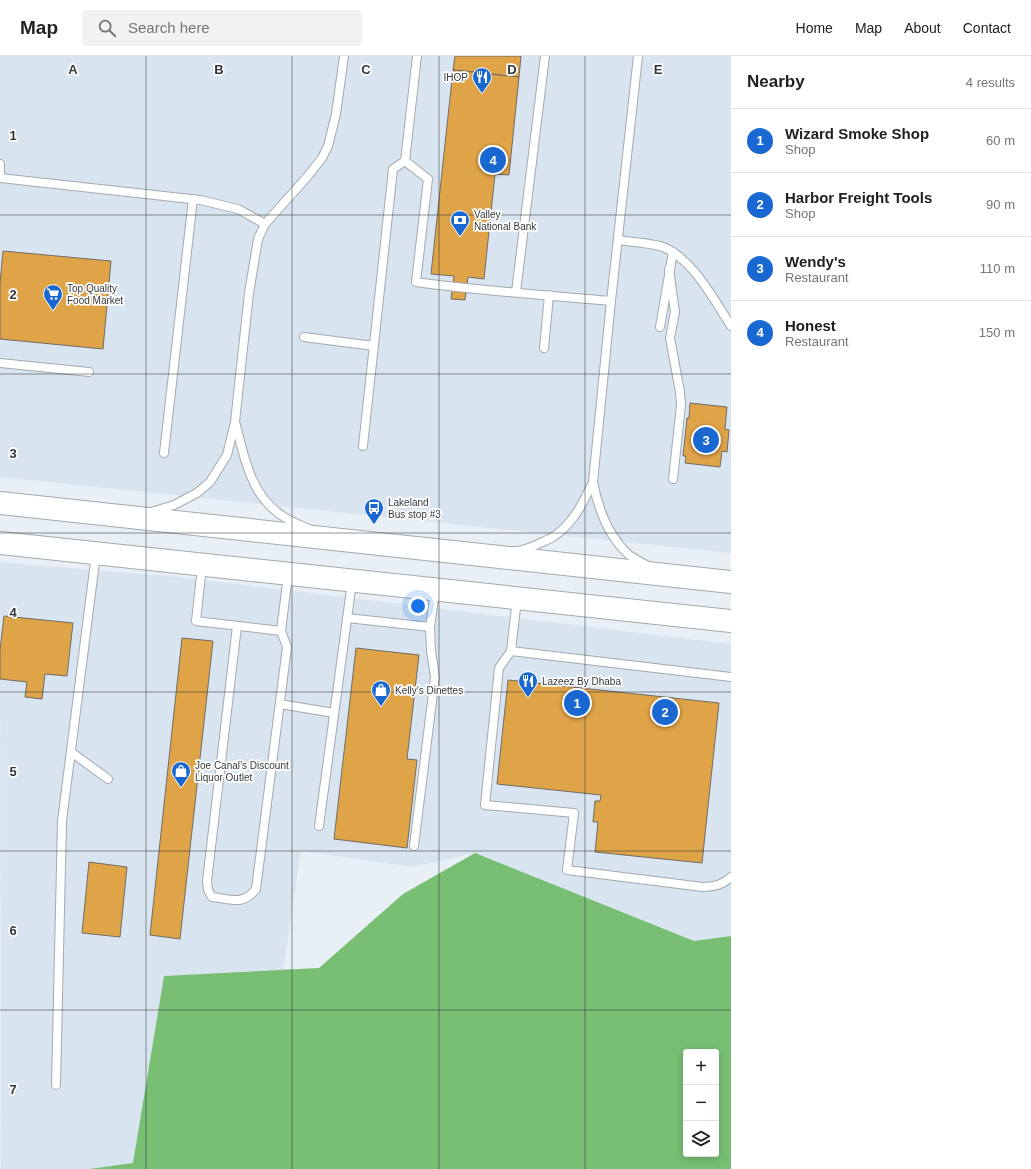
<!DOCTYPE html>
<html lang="en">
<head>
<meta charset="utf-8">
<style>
	body { margin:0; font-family:Arial,sans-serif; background:#f2f2f2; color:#202124 }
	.controls { position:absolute; right:12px; bottom:12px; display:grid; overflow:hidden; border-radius:4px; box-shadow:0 2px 10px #0003 }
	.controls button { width:36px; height:36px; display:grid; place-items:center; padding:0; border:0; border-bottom:1px solid #e0e0e0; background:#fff; color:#202124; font:20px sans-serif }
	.you { position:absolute; left:418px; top:550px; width:14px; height:14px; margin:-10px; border:3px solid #fff; border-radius:50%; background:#1a73e8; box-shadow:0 0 0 6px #1a73e833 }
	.badge { display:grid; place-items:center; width:26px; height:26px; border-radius:50%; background:#1968d2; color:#fff; font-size:13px; font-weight:700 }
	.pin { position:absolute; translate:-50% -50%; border:2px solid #fff; box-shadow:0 1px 4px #0006 }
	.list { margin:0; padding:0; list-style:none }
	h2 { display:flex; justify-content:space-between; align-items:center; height:52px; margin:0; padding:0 16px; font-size:17px }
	h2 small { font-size:13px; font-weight:400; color:#757577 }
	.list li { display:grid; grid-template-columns:26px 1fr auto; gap:12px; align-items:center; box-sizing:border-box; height:64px; padding:0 16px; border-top:1px solid #e0e0e0 }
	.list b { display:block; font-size:15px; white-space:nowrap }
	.list p { margin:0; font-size:13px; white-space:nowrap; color:#757577 }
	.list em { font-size:13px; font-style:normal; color:#757577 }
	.icon { flex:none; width:22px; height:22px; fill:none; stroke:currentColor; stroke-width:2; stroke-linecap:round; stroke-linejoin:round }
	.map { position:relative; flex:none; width:731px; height:1113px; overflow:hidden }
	header { display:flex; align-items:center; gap:24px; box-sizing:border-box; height:56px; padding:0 20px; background:#fff; border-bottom:1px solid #e0e0e0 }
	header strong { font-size:19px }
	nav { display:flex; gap:22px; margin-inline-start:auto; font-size:14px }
	.search { width:280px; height:36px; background:#f2f2f2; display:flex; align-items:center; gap:10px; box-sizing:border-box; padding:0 14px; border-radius:4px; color:#757577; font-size:15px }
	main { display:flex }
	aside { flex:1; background:#fff }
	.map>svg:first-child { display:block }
	.built { fill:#d8e5f0 }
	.forest { fill:#78bf74; fill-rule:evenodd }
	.building { fill:#dfa348; stroke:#706b65 }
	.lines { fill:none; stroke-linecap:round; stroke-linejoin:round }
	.lane-casing { stroke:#a3a9af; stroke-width:10 }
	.highway-casing { stroke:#a3a9af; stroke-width:24 }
	.lane { stroke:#fff; stroke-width:8 }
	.highway { stroke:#fff; stroke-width:22 }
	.grid { fill:none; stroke:#343739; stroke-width:1; stroke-opacity:0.55 }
	.labels { text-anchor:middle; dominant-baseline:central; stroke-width:3.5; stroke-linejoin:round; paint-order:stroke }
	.poi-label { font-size:10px; fill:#343739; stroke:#fff; text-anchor:start }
	.grid-label { font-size:13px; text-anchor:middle; font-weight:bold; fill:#343739; stroke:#fff; stroke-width:3.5; stroke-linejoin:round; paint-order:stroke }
</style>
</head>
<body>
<header>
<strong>Map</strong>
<div class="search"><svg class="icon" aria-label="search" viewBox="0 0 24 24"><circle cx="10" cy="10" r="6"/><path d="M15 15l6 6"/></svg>Search here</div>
<nav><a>Home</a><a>Map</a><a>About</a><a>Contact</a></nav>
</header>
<main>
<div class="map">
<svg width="731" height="1113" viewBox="0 0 731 1113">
	<rect width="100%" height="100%" fill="#e8eff5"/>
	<g class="built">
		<polygon points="0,0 731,0 731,497 0,421"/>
		<polygon points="0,506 178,521 731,588 731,880 694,885 475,797 413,811 301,795 283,914 164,920 133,1107 89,1113 1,1113"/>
	</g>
	<path class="forest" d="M 475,797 L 694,885 L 731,880 L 731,1113 L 89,1113 L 133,1107 L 164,920 L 319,912 L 403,838 ZM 686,996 L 716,996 L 716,1098 L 686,1098 Z"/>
	<g class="building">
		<polygon points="455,0 521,0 519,21 453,14"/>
		<polygon points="453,14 519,21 509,119 495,118 484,223 468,221 465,244 451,243 454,220 431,218"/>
		<polygon points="3,195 111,205 103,293 0,283 0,227"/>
		<polygon points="690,347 727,351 725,373 729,374 727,396 722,395 720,411 685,407 686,400 683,400 687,362 689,362"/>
		<polygon points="4,560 73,567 67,620 45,618 42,643 25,641 27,626 0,623 0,594"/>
		<polygon points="182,582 213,585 180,883 150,879"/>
		<polygon points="356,592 419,599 407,703 417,704 407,792 334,783"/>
		<polygon points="508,624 719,647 702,807 595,796 598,766 593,766 595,745 600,745 601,739 497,728"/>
		<polygon points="89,806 127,811 120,881 82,877"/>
	</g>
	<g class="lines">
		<defs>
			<g id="lane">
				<path d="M 638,0 L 611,245 L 593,426 C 598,452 609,481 629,499 C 635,503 642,507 648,510"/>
				<path d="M 405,105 L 428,123 L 416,226 C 481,235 546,239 611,245"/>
				<polyline points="0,108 0,122"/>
				<polyline points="0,122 200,144 238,153 265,168"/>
				<path d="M 618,184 C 631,186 652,187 663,191 C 693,203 714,244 731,270"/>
				<polyline points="669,213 675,256 670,282 680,336 681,349 673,423"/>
				<polyline points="516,236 545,0"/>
				<polyline points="660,271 673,196"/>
				<polyline points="304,281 374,290"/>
				<polyline points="544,292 549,239"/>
				<polyline points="0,307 89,316"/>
				<path d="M 236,369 C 244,401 251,439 281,459 C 289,465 300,469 309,473"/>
				<polyline points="363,390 393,113 405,105 417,0"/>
				<polyline points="164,397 193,143"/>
				<polyline points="151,456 174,449 197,437 210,426 227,399 235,366 249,237 258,183 265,168 307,121 322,102 328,90 336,58 344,0"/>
				<path d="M 515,495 C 523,495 529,492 536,489 C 542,486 548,484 553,481 C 573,468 583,447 593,426"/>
				<polyline points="202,510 196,565 281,575 288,519"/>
				<path d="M 517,543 L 511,595 L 499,612 L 485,749 L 574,757 L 567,814 L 703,831 C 713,831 723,829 731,821"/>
				<polyline points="347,562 430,571"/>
				<path d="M 237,570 L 207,825 L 208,834 L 212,841 C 231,843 243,850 256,833 L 287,591 L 281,575"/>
				<polyline points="511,595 731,621"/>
				<polyline points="280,648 334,657"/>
				<polyline points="71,696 108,723"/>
				<polyline points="319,770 352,526"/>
				<polyline points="414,790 435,621 431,595 430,571 435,535"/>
				<polyline points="56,1029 62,765 96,498"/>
			</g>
			<g id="highway">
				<polyline points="0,447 731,526"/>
				<polyline points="0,487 731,565"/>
			</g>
		</defs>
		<use href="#lane" class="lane-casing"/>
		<use href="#highway" class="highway-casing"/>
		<use href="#lane" class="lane"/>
		<use href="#highway" class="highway"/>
	</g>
	<path class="grid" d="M 146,0 L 146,1113M 292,0 L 292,1113M 439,0 L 439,1113M 585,0 L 585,1113M 0,159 L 731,159M 0,318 L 731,318M 0,477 L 731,477M 0,636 L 731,636M 0,795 L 731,795M 0,954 L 731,954"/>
	<defs>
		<symbol id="restaurant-pin" viewBox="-11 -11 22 30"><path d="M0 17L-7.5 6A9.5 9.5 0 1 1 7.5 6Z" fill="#1968d2" stroke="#fff"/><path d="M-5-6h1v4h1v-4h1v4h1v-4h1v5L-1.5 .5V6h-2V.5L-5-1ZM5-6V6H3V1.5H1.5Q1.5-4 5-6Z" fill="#fff"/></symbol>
		<symbol id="bank-pin" viewBox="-11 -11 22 30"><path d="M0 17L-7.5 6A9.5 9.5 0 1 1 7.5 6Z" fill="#1968d2" stroke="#fff"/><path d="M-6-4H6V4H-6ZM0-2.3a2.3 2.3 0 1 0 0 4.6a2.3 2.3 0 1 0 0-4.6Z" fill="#fff"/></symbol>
		<symbol id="supermarket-pin" viewBox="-11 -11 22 30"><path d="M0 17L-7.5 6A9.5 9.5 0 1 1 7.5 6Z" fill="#1968d2" stroke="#fff"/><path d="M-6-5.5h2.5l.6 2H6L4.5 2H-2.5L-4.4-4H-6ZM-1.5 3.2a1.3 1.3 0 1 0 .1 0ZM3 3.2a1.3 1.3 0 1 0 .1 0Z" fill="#fff"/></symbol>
		<symbol id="bus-pin" viewBox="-11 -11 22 30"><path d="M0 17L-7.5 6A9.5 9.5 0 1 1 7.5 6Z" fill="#1968d2" stroke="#fff"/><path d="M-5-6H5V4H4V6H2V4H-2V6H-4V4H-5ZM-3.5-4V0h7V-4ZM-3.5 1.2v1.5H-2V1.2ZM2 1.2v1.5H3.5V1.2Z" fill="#fff"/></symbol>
		<symbol id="shop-pin" viewBox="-11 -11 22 30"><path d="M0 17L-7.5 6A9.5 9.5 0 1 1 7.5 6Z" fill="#1968d2" stroke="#fff"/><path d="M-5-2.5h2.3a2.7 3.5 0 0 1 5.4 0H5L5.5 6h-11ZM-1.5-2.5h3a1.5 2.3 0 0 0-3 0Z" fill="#fff"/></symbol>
	</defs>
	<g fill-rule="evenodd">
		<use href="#restaurant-pin" x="471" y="10" width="22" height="30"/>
		<use href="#bank-pin" x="449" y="153" width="22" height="30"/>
		<use href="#supermarket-pin" x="42" y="227" width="22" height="30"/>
		<use href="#bus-pin" x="363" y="441" width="22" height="30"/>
		<use href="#restaurant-pin" x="517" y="614" width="22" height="30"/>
		<use href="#shop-pin" x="370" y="623" width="22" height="30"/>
		<use href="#shop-pin" x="170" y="704" width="22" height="30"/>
	</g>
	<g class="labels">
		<g class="poi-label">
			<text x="468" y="21" text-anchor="end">IHOP</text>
			<text x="474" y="158">Valley<tspan x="474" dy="12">National Bank</tspan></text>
			<text x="67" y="232">Top Quality<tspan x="67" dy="12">Food Market</tspan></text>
			<text x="388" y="446">Lakeland<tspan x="388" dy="12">Bus stop #3</tspan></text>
			<text x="542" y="625">Lazeez By Dhaba</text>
			<text x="395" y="634">Kelly’s Dinettes</text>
			<text x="195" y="709">Joe Canal’s Discount<tspan x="195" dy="12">Liquor Outlet</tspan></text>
		</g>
	</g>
	<g class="grid-label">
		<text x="73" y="18">A</text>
		<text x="219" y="18">B</text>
		<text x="366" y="18">C</text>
		<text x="512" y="18">D</text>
		<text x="658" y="18">E</text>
		<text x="13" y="84">1</text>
		<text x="13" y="243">2</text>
		<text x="13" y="402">3</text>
		<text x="13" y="561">4</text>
		<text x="13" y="720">5</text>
		<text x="13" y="879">6</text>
		<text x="13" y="1038">7</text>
	</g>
</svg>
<div class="controls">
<button>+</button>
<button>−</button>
<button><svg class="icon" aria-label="layers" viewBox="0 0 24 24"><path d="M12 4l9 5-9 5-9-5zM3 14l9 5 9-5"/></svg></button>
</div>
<div class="you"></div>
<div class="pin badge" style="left:577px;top:647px">1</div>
<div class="pin badge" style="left:665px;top:656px">2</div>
<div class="pin badge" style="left:706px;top:384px">3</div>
<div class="pin badge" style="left:493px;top:104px">4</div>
</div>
<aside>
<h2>Nearby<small>4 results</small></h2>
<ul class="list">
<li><span class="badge">1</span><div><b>Wizard Smoke Shop</b><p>Shop</p></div><em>60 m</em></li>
<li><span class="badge">2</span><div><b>Harbor Freight Tools</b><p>Shop</p></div><em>90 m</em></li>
<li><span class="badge">3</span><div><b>Wendy's</b><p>Restaurant</p></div><em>110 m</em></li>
<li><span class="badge">4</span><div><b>Honest</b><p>Restaurant</p></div><em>150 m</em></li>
</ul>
</aside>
</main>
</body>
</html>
